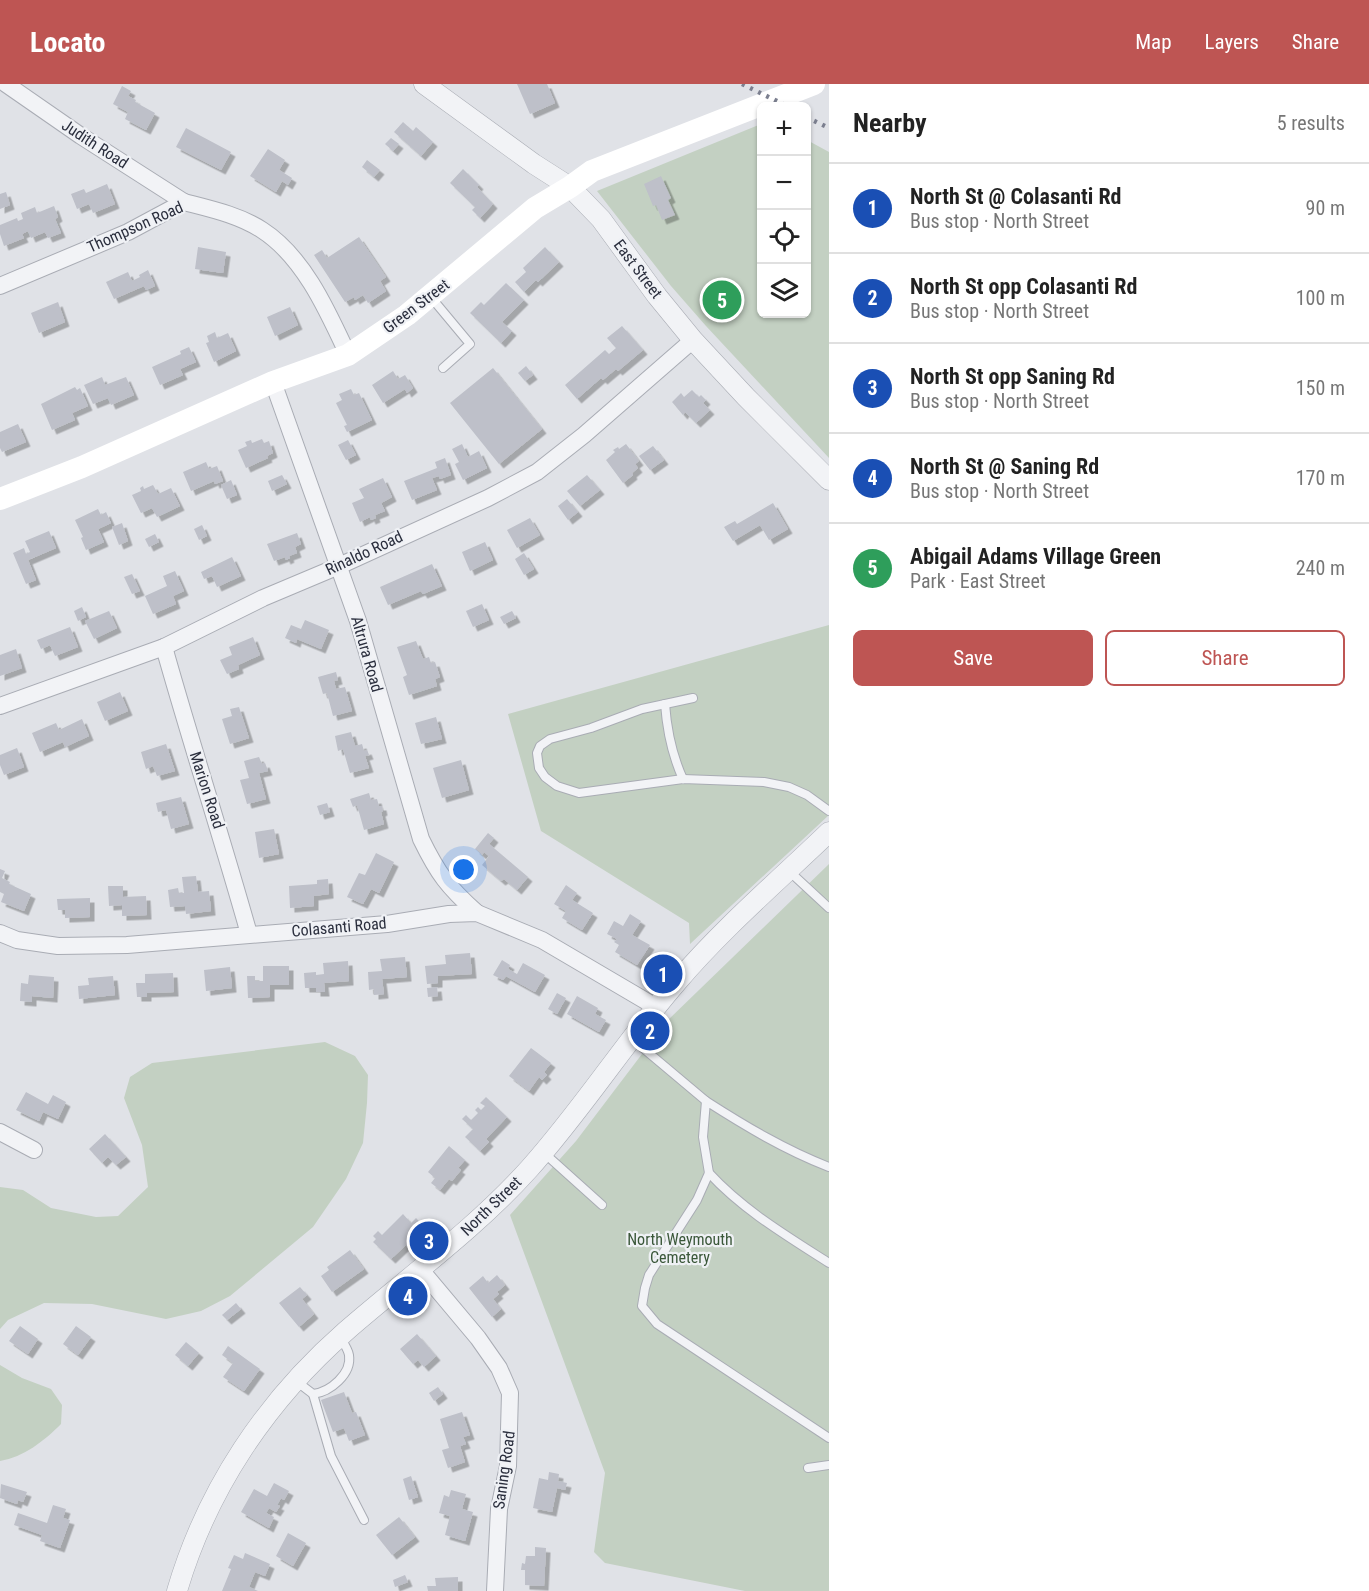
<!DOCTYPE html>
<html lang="en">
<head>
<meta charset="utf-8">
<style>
	body { margin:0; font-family:"Roboto Condensed",sans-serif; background:#f6f6f6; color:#222 }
	.controls { position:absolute; right:18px; top:18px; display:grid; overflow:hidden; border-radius:9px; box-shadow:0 2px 4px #0004 }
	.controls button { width:54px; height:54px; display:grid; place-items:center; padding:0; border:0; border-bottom:2px solid #e0e0e0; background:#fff; color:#222; font:30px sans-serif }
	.you { position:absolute; left:464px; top:786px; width:21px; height:21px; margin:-15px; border:4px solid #fff; border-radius:50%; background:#1a73e8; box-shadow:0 0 0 9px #1a73e833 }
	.badge { display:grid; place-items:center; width:39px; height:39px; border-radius:50%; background:#be5553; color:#fff; font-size:20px; font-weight:700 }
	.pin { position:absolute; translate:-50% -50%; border:3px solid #fff; box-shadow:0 2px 6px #0006 }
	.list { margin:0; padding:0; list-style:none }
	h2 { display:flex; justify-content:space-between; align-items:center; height:78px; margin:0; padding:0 24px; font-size:26px }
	h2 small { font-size:20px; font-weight:400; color:#767676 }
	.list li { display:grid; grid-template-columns:39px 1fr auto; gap:18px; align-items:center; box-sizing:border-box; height:90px; padding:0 24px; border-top:2px solid #e0e0e0 }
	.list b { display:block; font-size:22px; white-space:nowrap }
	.list p { margin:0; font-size:20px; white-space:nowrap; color:#767676 }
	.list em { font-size:20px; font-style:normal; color:#767676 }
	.actions { display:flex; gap:12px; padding:18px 24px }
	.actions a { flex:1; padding:14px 0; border:2px solid #be5553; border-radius:9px; text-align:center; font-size:21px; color:#be5553 }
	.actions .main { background:#be5553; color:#fff }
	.icon { flex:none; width:33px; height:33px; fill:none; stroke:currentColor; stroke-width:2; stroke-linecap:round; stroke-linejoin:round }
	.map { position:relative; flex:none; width:829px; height:1507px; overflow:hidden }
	header { display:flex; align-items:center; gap:36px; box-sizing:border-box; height:84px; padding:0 30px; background:#be5553; color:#fff }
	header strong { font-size:28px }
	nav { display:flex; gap:33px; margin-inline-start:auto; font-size:21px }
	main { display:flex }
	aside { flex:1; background:#fff }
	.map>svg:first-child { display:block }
	.green { fill:#c3d0c2 }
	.building { fill:#bec0c9; filter:url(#shadow) }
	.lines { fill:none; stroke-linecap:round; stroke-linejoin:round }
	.service-casing { stroke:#a9acb4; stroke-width:10 }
	.minor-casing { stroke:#a9acb4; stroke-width:18 }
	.tertiary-casing { stroke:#a9acb4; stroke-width:21 }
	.service { stroke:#f2f3f6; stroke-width:8 }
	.minor { stroke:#f2f3f6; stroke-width:16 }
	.tertiary { stroke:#f2f3f6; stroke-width:20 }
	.secondary { stroke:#fff; stroke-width:22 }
	.rail { stroke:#7b7f8f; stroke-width:4.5; stroke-dasharray:3 6; stroke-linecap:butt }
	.labels { text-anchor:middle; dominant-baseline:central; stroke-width:4.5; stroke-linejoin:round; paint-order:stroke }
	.street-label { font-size:16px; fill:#2a2e3d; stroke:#eff1f5 }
	.park-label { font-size:16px; fill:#3a5739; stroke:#eff1f5 }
</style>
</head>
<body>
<header>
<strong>Locato</strong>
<nav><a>Map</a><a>Layers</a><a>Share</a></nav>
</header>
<main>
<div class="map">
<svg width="829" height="1507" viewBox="0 0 829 1507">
	<defs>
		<filter id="shadow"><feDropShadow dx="4.5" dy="4.5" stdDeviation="0" flood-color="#0004"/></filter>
	</defs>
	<rect width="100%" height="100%" fill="#e0e2e7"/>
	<g class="green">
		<polygon points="761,40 762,230 806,230 807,56 829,68 829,374 706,242 671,202 597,107"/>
		<polygon points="829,541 829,731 690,860 689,839 541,747 508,630"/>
		<polygon points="829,780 829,1507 745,1507 605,1479 594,1468 605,1389 510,1131 576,1057 667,937"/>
		<polygon points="325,958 355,972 368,991 367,1019 363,1059 346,1095 313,1143 230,1212 201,1227 166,1235 92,1220 44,1219 8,1236 0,1245 0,1103 23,1106 51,1124 96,1133 118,1132 148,1103 142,1061 124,1014 130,993 152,979"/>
		<path d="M 0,1281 L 22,1294 L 51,1305 L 62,1321 L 61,1340 C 44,1357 24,1373 0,1377 Z"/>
	</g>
	<g class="building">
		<polygon points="517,0 547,0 555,19 530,30"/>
		<polygon points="122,2 131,7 128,12 136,16 135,18 155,29 146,46 125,35 128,28 113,20"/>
		<polygon points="403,38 413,47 416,43 433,58 421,72 394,48"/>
		<polygon points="186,44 231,68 221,86 176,63"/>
		<polygon points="391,54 399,60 393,67 385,60"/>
		<polygon points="268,65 285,76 279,86 292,94 288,101 282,97 276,108 250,92"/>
		<polygon points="367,76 380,86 374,93 362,83"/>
		<polygon points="463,85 479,101 477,103 493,120 480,134 472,126 475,123 450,99"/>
		<polygon points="661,92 671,114 668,116 675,131 662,136 656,121 653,122 644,100"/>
		<polygon points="107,100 115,120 93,129 89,120 77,125 71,110 84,105 86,109"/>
		<polygon points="6,108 10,121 0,125 0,110"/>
		<polygon points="54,122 58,133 55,135 61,149 48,154 45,148 31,154 28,147 22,150 24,154 4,162 0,150 0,141 17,134 18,137 23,135 21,129 35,123 37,129"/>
		<polygon points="359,153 386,193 380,197 386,207 368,219 363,211 355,216 354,213 345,218 314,171 322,166 327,174"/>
		<polygon points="198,163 226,168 223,189 195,185"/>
		<polygon points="545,163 559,178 538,198 536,196 524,208 515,198 526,188 523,184"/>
		<polygon points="148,186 155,202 146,206 144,202 114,215 106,198 128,188 132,197 140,193 139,191"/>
		<polygon points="506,199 524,216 502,238 512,247 501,259 470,229 481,218 484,221"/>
		<polygon points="58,218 65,238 39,249 31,229"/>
		<polygon points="290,223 298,241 275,252 267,233"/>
		<polygon points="622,242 643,266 618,287 616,285 603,296 601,294 577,315 565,301 605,266 609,270 616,264 607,254"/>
		<polygon points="215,248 217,254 228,249 236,267 214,278 206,259 209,258 207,252"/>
		<polygon points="189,263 196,278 180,285 183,291 160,301 152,283 181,270 180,267"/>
		<polygon points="526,282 533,291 525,297 518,289"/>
		<polygon points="493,284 542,345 499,380 450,319"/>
		<polygon points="393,287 398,295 405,291 413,304 407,309 405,305 383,319 372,301"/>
		<polygon points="102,293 105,301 126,293 134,311 111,321 108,314 93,320 84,301"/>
		<polygon points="75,303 77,306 80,304 88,322 72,329 75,336 52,346 41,320"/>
		<polygon points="351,305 354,311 359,309 372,336 347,348 344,342 347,341 336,319 342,316 339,310"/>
		<polygon points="692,306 699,313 701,311 706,316 703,319 710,326 696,339 685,328 683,331 672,318 681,309 684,313"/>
		<polygon points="18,340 26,358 2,368 0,364 0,348"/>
		<polygon points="262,355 264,359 269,357 273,369 267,372 268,374 246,384 238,366 247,362 245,358 251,356 252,359"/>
		<polygon points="348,356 356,371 346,376 338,361"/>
		<polygon points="462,360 468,373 479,367 487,384 463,396 455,380 459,378 452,365"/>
		<polygon points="626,360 639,377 635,380 638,384 632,389 633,391 623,399 606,376 615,368 613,366 618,363 619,365"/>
		<polygon points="653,362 664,376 650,386 639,372"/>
		<polygon points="445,374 451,391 440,395 439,392 432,394 437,406 412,416 404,397 437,384 435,378"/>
		<polygon points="206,378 209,385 217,382 223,397 215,400 214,397 191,407 183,388"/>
		<polygon points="282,391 287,400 272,407 268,397"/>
		<polygon points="587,391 600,406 580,422 567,407"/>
		<polygon points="383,394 392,413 381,419 385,427 375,431 376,434 371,436 370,433 360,438 352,419 364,414 359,405"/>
		<polygon points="231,396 237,411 227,415 221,401"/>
		<polygon points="153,401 158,410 171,404 180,422 157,433 152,424 141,429 132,411 141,407 140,404 143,402 144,405"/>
		<polygon points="567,415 578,428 568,436 558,422"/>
		<polygon points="773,419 788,445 769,456 760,441 733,457 724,443 735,437 737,440"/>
		<polygon points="98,425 101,431 106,428 111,439 98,445 104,458 86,466 81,454 83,453 75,436"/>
		<polygon points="530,434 540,451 517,464 507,446"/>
		<polygon points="122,439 128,457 119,461 112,443"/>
		<polygon points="202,441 207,452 199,456 194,445"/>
		<polygon points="49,447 56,464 28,476 36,496 26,500 13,469 24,464 26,470 30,468 25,457"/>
		<polygon points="297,449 301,460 295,463 297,469 289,472 290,474 286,476 285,473 274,477 267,460"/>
		<polygon points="155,450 159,458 149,463 145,455"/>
		<polygon points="485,458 493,476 470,487 462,468"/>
		<polygon points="524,469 534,485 524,491 515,475"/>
		<polygon points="232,473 241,492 217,503 212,492 204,495 201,488"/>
		<polygon points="432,480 442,502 423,510 421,507 388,521 380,503"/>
		<polygon points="175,487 184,507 173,512 176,520 153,530 145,512 167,502 163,492"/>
		<polygon points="132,490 140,507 132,510 124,493"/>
		<polygon points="482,520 489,536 473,543 466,527"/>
		<polygon points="82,523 86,533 78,537 74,527"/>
		<polygon points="109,527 117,544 94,555 85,537"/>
		<polygon points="512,527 516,534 504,540 500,533"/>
		<polygon points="305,536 329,546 321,565 297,555 296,559 285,554 291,541 301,545"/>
		<polygon points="70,543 78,563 55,572 50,561 41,565 37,556"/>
		<polygon points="253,553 260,571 238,581 239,585 227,590 220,576 232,571 229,563"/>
		<polygon points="416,557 423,575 429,573 431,579 435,578 440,593 435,595 437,602 409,611 403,593 407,591 397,563"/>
		<polygon points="16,565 22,584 0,592 0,571"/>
		<polygon points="336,588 338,596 334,597 336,605 345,603 352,627 333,632 327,609 323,610 318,593"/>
		<polygon points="120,608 128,627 105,637 97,618"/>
		<polygon points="239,623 249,654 230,660 222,635 232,632 230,625"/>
		<polygon points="436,633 442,655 421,660 415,639"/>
		<polygon points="82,635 89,652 65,663 63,658 40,668 32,649 56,639 59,646"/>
		<polygon points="351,648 355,662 362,660 364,667 367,666 369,671 365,672 369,684 350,689 343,665 338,667 335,652"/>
		<polygon points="166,660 175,687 157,692 153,682 146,685 141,668"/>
		<polygon points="17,664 24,683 4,691 0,681 0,671"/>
		<polygon points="259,673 262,680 265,679 268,687 259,689 266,715 247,720 240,696 249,694 244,677"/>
		<polygon points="461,676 469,706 442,714 433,684"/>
		<polygon points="369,709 371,716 377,715 379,722 382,722 383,727 381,728 384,740 364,746 357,721 353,723 350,715"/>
		<polygon points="181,713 189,740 171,745 166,726 158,728 156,719"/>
		<polygon points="327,719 330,728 320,731 317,722"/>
		<polygon points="274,745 279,770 259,774 255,748"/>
		<polygon points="488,749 494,754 489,760 528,793 517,806 504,795 501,797 482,781 489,772 484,768 482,771 475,765"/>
		<polygon points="376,769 394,778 379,809 371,805 363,820 347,813 359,789 365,791"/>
		<polygon points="0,785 5,787 2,794 10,798 9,800 31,810 24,827 1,818 4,810 0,808"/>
		<polygon points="196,792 198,808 209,807 211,827 186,830 185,822 170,823 168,806 178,804 179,809 184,809 182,793"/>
		<polygon points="328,795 329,810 314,812 314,822 290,824 289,802 317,800 317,796"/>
		<polygon points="566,801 577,809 572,816 593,829 582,846 562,834 566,827 554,820"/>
		<polygon points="108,802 123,802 123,813 146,812 147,831 122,832 122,821 109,822"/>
		<polygon points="90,814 90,833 65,834 65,826 58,826 57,815"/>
		<polygon points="630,830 641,837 632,851 650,861 637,881 615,868 619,861 614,858 617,855 607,850 614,837 623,842"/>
		<polygon points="470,869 472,890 438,892 438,899 427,900 425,882 446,880 445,871"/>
		<polygon points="405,873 407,893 382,895 384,910 374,911 374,905 369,906 368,888 382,887 380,875"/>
		<polygon points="502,876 510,881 508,885 517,890 523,879 545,891 535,908 506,892 503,896 493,891"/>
		<polygon points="348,877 349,897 324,899 325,908 316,908 316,904 305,904 304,889 316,888 316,891 324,890 323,879"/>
		<polygon points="263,882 289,882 289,901 270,901 270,913 248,914 247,892 255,892 255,897 263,897"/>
		<polygon points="230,883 232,904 206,907 204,886"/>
		<polygon points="173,889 174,908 147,909 147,913 137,913 136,899 145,899 145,890"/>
		<polygon points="29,891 54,893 53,914 32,912 32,918 20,917 21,899 28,900"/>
		<polygon points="113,892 115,911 79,915 78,902 89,901 88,894"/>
		<polygon points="437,903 438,912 428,913 427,904"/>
		<polygon points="557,909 566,914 557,930 548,925"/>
		<polygon points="577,912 598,924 595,930 606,936 599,948 567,930"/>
		<polygon points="531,964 551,979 544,988 547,991 542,996 539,993 529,1007 509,992"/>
		<polygon points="26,1008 48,1020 53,1011 66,1018 58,1035 43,1028 39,1037 16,1026"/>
		<polygon points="486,1013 507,1033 486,1055 489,1058 480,1067 465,1053 473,1045 462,1035 466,1031 471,1036 478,1029 475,1026 478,1023 481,1026 485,1022 480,1019"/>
		<polygon points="105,1050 126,1073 116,1081 108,1073 102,1079 89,1065"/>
		<polygon points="449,1062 465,1076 458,1084 461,1086 452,1097 449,1095 440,1106 431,1099 435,1094 428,1088"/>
		<polygon points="403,1130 411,1139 416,1134 426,1145 411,1160 413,1162 409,1165 406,1161 391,1175 373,1158 376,1155 373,1152 378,1147 382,1151"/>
		<polygon points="350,1166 364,1185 332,1208 321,1192 329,1186 327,1183"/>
		<polygon points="497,1191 505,1201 497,1208 499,1210 493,1215 501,1225 492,1233 469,1204 483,1192 488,1199"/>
		<polygon points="300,1203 307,1211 302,1215 314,1230 299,1243 279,1219"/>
		<polygon points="236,1219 241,1225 227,1236 222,1231"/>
		<polygon points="20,1242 38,1255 28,1270 9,1257"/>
		<polygon points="76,1242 91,1253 78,1271 63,1260"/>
		<polygon points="417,1250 436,1272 424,1283 418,1276 413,1280 400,1265"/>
		<polygon points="186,1258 199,1269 188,1282 175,1271"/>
		<polygon points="228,1262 260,1285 244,1307 223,1293 233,1279 222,1271"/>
		<polygon points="438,1303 443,1310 434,1317 429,1309"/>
		<polygon points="344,1308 352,1329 356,1328 365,1351 349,1357 344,1344 333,1348 321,1316"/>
		<polygon points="462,1328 470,1351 463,1353 466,1360 460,1362 465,1378 448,1384 442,1366 449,1364 440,1335"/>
		<polygon points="549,1388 559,1390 558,1397 567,1399 565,1406 557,1404 552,1428 533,1424 539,1394 548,1396"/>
		<polygon points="411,1392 418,1413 409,1416 403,1395"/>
		<polygon points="274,1399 289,1407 284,1416 281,1414 277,1421 280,1422 276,1428 269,1424 266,1429 274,1433 269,1444 241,1428 254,1405 267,1412"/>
		<polygon points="1,1400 27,1408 23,1418 18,1416 17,1420 0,1414"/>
		<polygon points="451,1406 466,1410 462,1425 473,1428 465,1457 445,1451 450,1432 439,1429 444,1411 449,1413"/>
		<polygon points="53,1421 66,1425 63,1434 70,1436 60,1464 40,1457 42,1451 14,1441 18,1429 47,1439"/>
		<polygon points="399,1433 415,1453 392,1471 376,1451"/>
		<polygon points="288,1449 306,1459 293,1482 276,1472"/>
		<polygon points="535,1463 546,1464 544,1502 525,1501 525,1486 521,1486 522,1479 525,1480 526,1472 535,1472"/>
		<polygon points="245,1469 270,1480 265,1492 255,1488 249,1503 258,1507 222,1507 231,1485 228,1484 234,1471 243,1475"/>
		<polygon points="405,1491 408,1498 395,1503 393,1496"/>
		<polygon points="458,1493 458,1507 428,1507 427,1502 436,1502 435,1494"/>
	</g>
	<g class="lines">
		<defs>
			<g id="service">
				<polyline points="430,212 470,260 443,284"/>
				<polyline points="693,614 642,625 591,644 550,655 540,662 537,669 539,684 545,693 557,702 579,709 683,695 764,698 789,703 807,711 829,727"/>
				<path d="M 665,620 C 667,647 672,671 683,695"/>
				<polyline points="789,787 829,824"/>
				<polyline points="631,954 706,1017"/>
				<polyline points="543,1068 602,1121"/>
				<path d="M 829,1083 C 785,1066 745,1042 706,1017 L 703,1053 L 709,1089 L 697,1116 L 649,1191 L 645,1204 L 642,1222 L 657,1240 L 829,1354"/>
				<path d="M 709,1089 C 743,1126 787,1152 829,1179"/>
				<path d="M 296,1297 L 313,1310 C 330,1308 352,1290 349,1271 C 348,1265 343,1258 340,1253"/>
				<polyline points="313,1310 331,1372 364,1436"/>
				<polyline points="808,1384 829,1381"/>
			</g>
			<g id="minor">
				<polyline points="6,0 81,52 184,118"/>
				<path d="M 0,202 L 128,148 L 184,118 C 211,125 239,131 262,146 C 304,173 328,228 348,271"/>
				<path d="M 273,298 L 358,537 L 421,755 C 438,790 448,803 477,829"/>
				<path d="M 164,563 C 191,659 222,754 249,850"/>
				<polyline points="0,622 164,563 263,514 339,482 488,414 537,388 584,351 693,256"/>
				<polyline points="0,849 17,856 58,862 127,861 387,840 449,830 477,829 542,856 656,923"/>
				<polyline points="0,1048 34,1066"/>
				<polyline points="421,1186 478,1254 499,1284 510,1309 508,1382 499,1425 495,1507"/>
			</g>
			<g id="tertiary">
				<polyline points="424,0 534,80 570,103 601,135 657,212 693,256 746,313 829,396"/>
				<path d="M 177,1507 C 207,1405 266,1317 346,1247 C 408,1193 474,1146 529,1085 C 582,1026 625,958 677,898 C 723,844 778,797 829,748"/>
			</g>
		</defs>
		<use href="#service" class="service-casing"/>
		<use href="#minor" class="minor-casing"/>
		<use href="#tertiary" class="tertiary-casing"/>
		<use href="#service" class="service"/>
		<use href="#minor" class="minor"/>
		<use href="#tertiary" class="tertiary"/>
		<polyline class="secondary" points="0,415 82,383 273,298 348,271 407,231 535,124 570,103 592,87 814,0"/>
		<g class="rail">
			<polyline points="742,0 787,22"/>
			<polyline points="806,33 829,44"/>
		</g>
	</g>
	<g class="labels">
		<g class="street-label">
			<text transform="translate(95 60) rotate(33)">Judith Road</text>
			<text transform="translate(135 143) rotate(-24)">Thompson Road</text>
			<text transform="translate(638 185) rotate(53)">East Street</text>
			<text transform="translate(416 222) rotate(-37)">Green Street</text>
			<text transform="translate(364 469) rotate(-25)">Rinaldo Road</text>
			<text transform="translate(367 570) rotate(74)">Altrura Road</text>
			<text transform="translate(207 706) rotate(72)">Marion Road</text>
			<text transform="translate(339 843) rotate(-5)">Colasanti Road</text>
			<text transform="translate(491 1122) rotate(-44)">North Street</text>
			<text transform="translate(504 1386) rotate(-82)">Saning Road</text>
		</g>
		<g class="park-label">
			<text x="680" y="1155">North Weymouth<tspan x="680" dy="18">Cemetery</tspan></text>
		</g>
	</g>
</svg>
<div class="controls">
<button>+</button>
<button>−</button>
<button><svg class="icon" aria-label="locate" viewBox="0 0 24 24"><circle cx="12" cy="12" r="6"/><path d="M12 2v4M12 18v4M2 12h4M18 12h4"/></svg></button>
<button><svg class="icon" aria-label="layers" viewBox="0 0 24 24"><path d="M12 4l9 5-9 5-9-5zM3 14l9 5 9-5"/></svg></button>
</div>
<div class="you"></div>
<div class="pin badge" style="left:663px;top:890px;background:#1a4fb4">1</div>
<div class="pin badge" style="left:650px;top:947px;background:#1a4fb4">2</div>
<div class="pin badge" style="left:429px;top:1157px;background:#1a4fb4">3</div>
<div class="pin badge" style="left:408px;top:1212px;background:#1a4fb4">4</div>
<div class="pin badge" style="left:722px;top:216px;background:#2e9e5b">5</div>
</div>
<aside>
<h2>Nearby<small>5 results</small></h2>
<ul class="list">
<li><span class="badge" style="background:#1a4fb4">1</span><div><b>North St @ Colasanti Rd</b><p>Bus stop · North Street</p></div><em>90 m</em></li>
<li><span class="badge" style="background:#1a4fb4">2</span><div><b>North St opp Colasanti Rd</b><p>Bus stop · North Street</p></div><em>100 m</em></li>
<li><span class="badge" style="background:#1a4fb4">3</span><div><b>North St opp Saning Rd</b><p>Bus stop · North Street</p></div><em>150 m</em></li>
<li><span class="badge" style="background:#1a4fb4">4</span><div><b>North St @ Saning Rd</b><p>Bus stop · North Street</p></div><em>170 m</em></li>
<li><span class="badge" style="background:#2e9e5b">5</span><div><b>Abigail Adams Village Green</b><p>Park · East Street</p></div><em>240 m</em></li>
</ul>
<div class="actions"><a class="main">Save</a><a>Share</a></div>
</aside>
</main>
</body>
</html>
